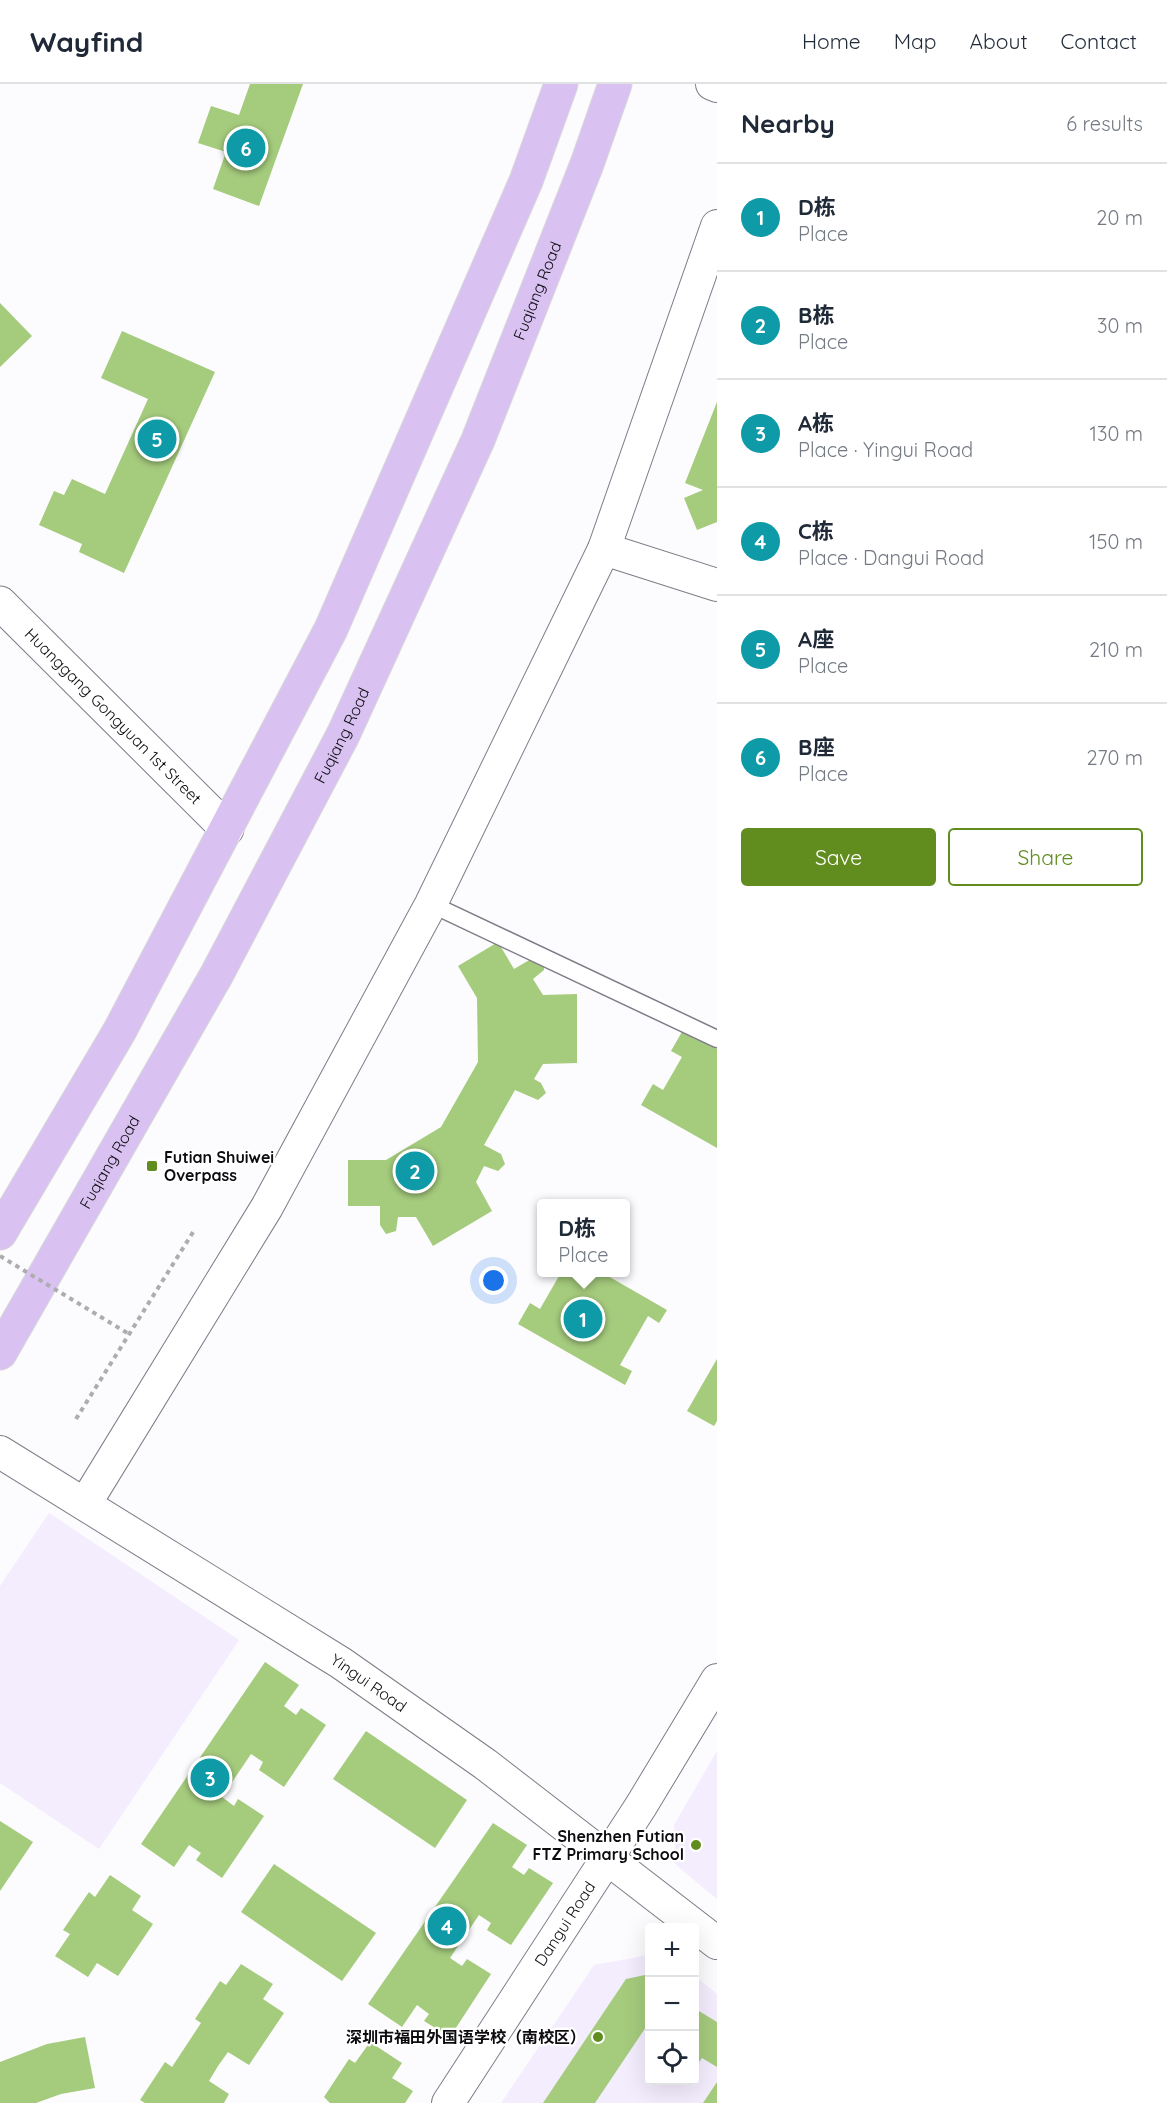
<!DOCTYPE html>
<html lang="en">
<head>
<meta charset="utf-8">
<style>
	body { margin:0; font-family:Quicksand,"Noto Sans SC",sans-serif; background:#f2f2f3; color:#1f2937 }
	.controls { position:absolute; right:18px; bottom:18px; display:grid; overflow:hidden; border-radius:6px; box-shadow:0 6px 24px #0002 }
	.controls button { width:54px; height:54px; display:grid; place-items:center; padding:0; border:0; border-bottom:2px solid #e0e1e3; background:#fff; color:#1f2937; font:30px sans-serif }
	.you { position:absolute; left:494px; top:1197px; width:21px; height:21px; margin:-15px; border:4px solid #fff; border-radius:50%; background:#1a73e8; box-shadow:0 0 0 9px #1a73e833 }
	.badge { display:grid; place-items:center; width:39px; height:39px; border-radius:50%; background:#618d1f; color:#fff; font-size:20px; font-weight:700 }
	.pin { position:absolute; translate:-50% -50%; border:3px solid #fff; box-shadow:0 2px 6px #0006 }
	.popup { position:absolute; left:537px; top:1115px; width:93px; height:78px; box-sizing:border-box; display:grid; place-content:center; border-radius:6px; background:#fff; filter:drop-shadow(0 2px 4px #0005); font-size:20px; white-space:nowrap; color:#747a83 }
	.popup b { font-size:22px; color:#1f2937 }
	.popup::after { content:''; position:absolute; left:50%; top:100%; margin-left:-12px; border:12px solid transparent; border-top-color:#fff }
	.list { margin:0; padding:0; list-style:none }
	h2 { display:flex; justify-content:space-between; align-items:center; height:78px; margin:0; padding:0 24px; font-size:26px }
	h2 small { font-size:20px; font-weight:400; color:#747a83 }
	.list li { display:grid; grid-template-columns:39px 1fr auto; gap:18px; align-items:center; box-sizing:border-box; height:108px; padding:0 24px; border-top:2px solid #e0e1e3 }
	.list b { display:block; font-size:22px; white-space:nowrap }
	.list p { margin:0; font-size:20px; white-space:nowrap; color:#747a83 }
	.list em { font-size:20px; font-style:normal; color:#747a83 }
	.actions { display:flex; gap:12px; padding:18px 24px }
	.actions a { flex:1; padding:14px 0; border:2px solid #618d1f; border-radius:6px; text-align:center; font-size:21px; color:#618d1f }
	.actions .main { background:#618d1f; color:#fff }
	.icon { flex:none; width:33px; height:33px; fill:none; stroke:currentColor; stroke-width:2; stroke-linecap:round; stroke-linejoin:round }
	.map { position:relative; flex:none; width:717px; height:2019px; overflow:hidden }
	header { display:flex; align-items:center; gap:36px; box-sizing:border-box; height:84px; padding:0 30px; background:#fff; border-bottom:2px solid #e0e1e3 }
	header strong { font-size:28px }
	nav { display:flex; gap:33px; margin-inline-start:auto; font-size:21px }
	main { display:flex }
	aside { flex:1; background:#fff }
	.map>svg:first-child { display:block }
	.built { fill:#f4edfe }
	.building { fill:#a5cb7d }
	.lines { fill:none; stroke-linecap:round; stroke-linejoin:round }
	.lane-casing { stroke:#817c88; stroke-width:19 }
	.street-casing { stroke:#817c88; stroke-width:34 }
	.secondary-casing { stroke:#817c88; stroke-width:35 }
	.primary-casing { stroke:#d8d8d9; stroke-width:35 }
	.path { stroke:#adacaf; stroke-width:4; stroke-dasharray:4.5 4.5; stroke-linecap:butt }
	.lane { stroke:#fff; stroke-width:16 }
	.street { stroke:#fff; stroke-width:32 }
	.secondary { stroke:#fff; stroke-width:33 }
	.primary { stroke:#d9c2f2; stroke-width:33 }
	.path-bridge { stroke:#adacaf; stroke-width:4; stroke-dasharray:4.5 4.5; stroke-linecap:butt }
	.poi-dot { fill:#618d1f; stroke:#fff; stroke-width:2 }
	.labels { text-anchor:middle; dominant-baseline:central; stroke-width:4.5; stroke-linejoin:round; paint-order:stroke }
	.street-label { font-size:16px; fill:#0d0b0f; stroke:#fff }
	.poi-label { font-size:16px; font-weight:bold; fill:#0d0b0f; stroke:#fff; text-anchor:end }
</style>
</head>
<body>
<header>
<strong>Wayfind</strong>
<nav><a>Home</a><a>Map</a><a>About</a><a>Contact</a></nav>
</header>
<main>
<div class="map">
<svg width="717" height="2019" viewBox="0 0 717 2019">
	<rect width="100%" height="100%" fill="#fcfbfe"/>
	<g class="built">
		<polygon points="49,1429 239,1556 99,1765 0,1699 0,1502"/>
		<polygon points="717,1667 717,1815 676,1781 674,1741"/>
		<polygon points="649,1871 650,1996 694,1996 695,1892 717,1910 717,2019 501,2019 594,1881"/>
	</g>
	<g class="building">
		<polygon points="250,0 303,0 259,122 213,105 226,68 198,59 211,22 239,31"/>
		<polygon points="0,219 32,252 0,283"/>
		<polygon points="122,247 215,288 124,489 79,468 82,460 39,441 54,407 64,411 72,395 105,410 148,315 101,294"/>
		<polygon points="717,318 717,438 697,446 684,414 703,406 685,399"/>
		<polygon points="498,858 514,885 531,875 544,881 544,886 533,895 543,911 577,910 577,979 543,980 534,995 541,999 546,1009 538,1016 515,1006 484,1061 501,1070 505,1080 498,1087 484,1082 476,1098 492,1127 433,1162 416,1133 398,1133 396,1147 386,1150 380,1141 380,1122 348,1122 348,1076 386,1076 441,1043 478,978 477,914 458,882"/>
		<polygon points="683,946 717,965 717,1064 641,1021 653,1000 663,1006 682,973 671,967"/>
		<polygon points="552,1188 601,1188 667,1226 659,1239 648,1232 620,1281 632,1287 625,1301 518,1240 530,1219 540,1225 559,1192"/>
		<polygon points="717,1275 717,1337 714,1342 687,1327"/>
		<polygon points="265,1578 299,1601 284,1622 296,1631 301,1624 326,1641 284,1703 259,1686 263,1678 251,1670 222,1713 234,1722 238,1715 264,1732 222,1794 196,1776 201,1769 189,1761 174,1783 141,1760"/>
		<polygon points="366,1647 467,1716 435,1764 333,1695"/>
		<polygon points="0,1737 33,1758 0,1807"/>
		<polygon points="493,1739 527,1761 512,1783 524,1791 529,1784 553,1799 511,1861 487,1846 491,1839 479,1831 450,1874 462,1882 467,1875 491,1890 450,1953 424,1937 429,1930 417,1921 402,1943 368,1920"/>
		<polygon points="274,1780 376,1849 342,1897 241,1828"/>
		<polygon points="110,1791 141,1812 132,1826 153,1840 118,1892 97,1879 88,1893 55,1872 70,1850 63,1846 89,1808 95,1813"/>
		<polygon points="241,1880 273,1900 263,1915 284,1929 249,1981 228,1968 218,1982 209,1997 229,2010 224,2019 145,2019 140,2016 165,1978 172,1983 201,1939 195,1935 220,1897 226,1901"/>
		<polygon points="645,1891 650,1894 650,1937 595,2019 543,2019 626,1895"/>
		<polygon points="694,1924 717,1938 717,1983 702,1974 694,1985"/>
		<polygon points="85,1953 95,2004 61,2010 36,2019 0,2019 0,1978 47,1960"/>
		<polygon points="370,1958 402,1979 392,1994 413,2007 405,2019 330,2019 324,2013 349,1975 355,1979"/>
		<polygon points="717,1998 717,2019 703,2019"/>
	</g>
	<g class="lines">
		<defs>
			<polyline id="lane" points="431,820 717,955"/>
			<g id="street">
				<polyline points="712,0 717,2"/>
				<polyline points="604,465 717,501"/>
				<path id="s1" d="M 0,1368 L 341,1579 L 485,1680 L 717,1859"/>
				<polyline points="85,1420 267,1123 431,820 604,465 717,142"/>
				<path id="s2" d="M 448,2019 L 641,1722 L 717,1596"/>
			</g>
			<g id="secondary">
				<path id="s3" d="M 0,519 L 227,745"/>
			</g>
			<g id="primary">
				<polyline points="0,1149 119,948 331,545 526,97 561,0"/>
				<path id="s4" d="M 0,1269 L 217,890 L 343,651 L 478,356 L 587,80 L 615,0"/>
			</g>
		</defs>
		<use href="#lane" class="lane-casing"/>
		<use href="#street" class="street-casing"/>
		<use href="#secondary" class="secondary-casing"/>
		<use href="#primary" class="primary-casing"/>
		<polyline class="path" points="76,1335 195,1145"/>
		<use href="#lane" class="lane"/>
		<use href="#street" class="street"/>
		<use href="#secondary" class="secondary"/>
		<use href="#primary" class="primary"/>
		<polyline class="path-bridge" points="0,1172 129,1250"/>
	</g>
	<g class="poi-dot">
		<rect x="146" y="1076" width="12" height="12" rx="3"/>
		<circle cx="696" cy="1761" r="6"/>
		<circle cx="598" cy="1953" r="6"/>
	</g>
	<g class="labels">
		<g class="street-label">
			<text stroke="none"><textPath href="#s4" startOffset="1192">Fuqiang Road</textPath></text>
			<text stroke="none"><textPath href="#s3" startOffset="160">Huanggang Gongyuan 1st Street</textPath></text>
			<text stroke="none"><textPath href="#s4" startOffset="706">Fuqiang Road</textPath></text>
			<text stroke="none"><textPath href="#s4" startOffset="220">Fuqiang Road</textPath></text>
			<text stroke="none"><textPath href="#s1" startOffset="435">Yingui Road</textPath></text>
			<text stroke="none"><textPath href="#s2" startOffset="214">Dangui Road</textPath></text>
		</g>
		<g class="poi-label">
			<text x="164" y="1073" text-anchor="start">Futian Shuiwei<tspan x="164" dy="18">Overpass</tspan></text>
			<text x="684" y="1752">Shenzhen Futian<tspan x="684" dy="18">FTZ Primary School</tspan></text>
			<text x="586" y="1953">深圳市福田外国语学校（南校区）</text>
		</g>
	</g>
</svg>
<div class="controls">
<button>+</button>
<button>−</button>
<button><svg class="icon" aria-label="locate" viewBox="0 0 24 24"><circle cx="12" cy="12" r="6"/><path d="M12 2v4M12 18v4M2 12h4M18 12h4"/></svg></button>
</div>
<div class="you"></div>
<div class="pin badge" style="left:583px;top:1235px;background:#0f9aa8">1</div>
<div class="popup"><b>D栋</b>Place</div>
<div class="pin badge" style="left:415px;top:1087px;background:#0f9aa8">2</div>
<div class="pin badge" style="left:210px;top:1694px;background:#0f9aa8">3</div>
<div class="pin badge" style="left:447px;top:1842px;background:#0f9aa8">4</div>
<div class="pin badge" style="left:157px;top:355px;background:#0f9aa8">5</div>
<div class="pin badge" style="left:246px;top:64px;background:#0f9aa8">6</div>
</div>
<aside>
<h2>Nearby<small>6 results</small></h2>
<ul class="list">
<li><span class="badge" style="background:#0f9aa8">1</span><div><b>D栋</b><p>Place</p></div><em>20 m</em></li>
<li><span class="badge" style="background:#0f9aa8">2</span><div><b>B栋</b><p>Place</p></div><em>30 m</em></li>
<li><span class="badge" style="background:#0f9aa8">3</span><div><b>A栋</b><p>Place · Yingui Road</p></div><em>130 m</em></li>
<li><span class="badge" style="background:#0f9aa8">4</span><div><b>C栋</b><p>Place · Dangui Road</p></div><em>150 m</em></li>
<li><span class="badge" style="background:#0f9aa8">5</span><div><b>A座</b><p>Place</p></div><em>210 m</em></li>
<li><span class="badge" style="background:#0f9aa8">6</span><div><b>B座</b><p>Place</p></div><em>270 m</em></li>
</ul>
<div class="actions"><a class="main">Save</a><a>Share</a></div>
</aside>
</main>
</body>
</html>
